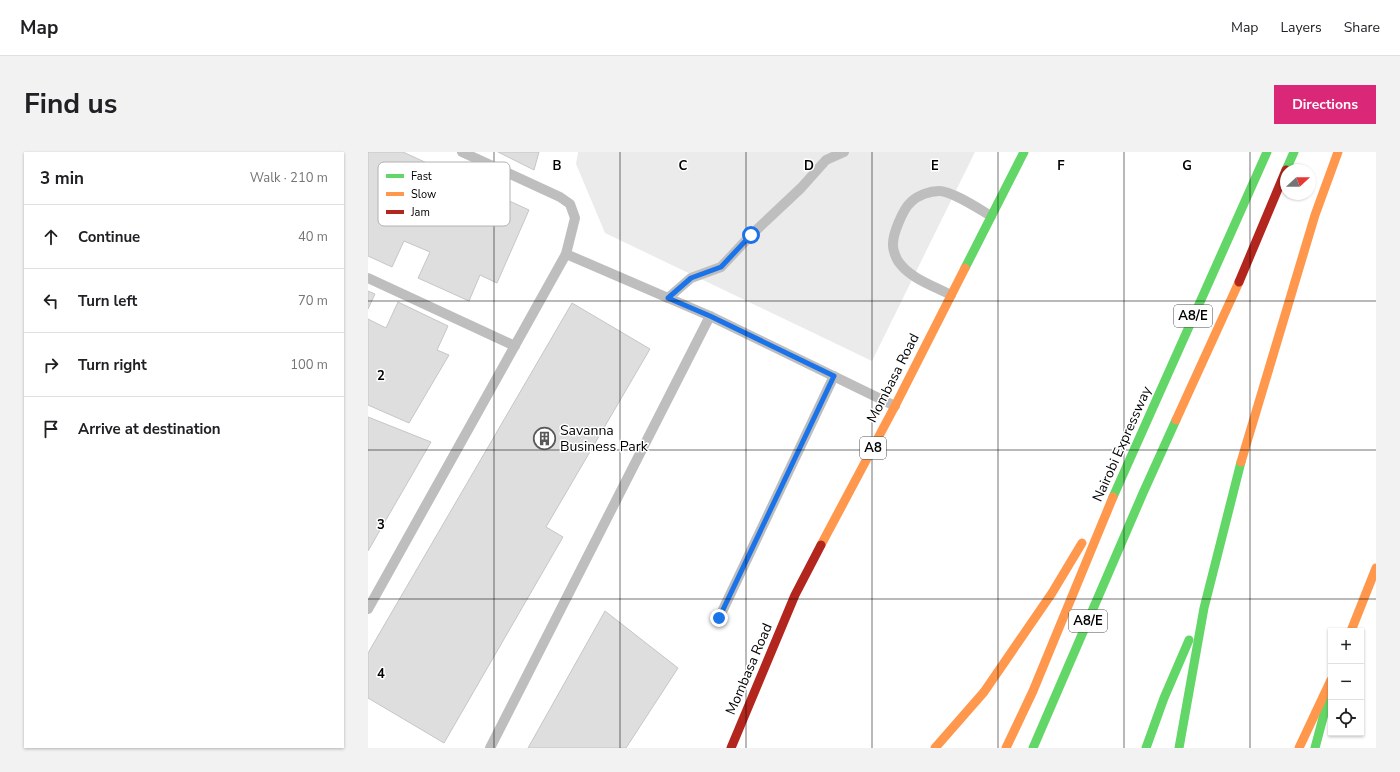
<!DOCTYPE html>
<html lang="en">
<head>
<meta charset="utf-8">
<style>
	body { margin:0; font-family:"Nunito Sans",sans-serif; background:#f2f2f2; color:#202124 }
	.controls { position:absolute; right:12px; bottom:12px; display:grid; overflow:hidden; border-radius:0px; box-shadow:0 1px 3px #0004 }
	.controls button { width:36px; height:36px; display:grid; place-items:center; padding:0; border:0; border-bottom:1px solid #e0e0e0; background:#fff; color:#202124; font:20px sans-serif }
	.compass { position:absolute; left:912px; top:12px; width:36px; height:36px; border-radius:50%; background:#fff; box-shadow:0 1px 3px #0004; rotate:69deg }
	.stop { position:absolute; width:12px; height:12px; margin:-9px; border:3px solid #1a73e8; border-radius:50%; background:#fff }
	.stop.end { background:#1a73e8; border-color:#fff; box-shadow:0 1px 4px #0008 }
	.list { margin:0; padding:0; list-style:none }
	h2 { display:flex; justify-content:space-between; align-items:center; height:52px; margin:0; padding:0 16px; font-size:17px }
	h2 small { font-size:13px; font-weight:400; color:#757577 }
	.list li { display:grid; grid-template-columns:26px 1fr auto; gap:12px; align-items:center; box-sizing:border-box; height:64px; padding:0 16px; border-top:1px solid #e0e0e0 }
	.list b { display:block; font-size:15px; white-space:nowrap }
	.list em { font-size:13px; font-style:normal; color:#757577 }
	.icon { flex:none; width:22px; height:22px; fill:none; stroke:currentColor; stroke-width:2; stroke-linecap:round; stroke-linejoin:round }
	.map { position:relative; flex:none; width:1008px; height:596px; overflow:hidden; border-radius:0px }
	header { display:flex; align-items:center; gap:24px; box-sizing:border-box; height:56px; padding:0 20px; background:#fff; border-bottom:1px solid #e0e0e0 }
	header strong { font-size:19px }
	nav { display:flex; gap:22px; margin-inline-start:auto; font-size:14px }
	.intro { display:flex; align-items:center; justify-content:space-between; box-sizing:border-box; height:96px; padding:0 24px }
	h1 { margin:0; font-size:28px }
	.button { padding:10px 18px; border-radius:0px; background:#db2777; color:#fff; font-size:14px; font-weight:700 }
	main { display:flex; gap:24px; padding:0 24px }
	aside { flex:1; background:#fff; border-radius:0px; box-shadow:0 1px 3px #0004 }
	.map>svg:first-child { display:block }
	.green { fill:#ebebeb }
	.building { fill:#dedede; stroke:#c6c6c6 }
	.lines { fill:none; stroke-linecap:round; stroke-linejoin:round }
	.lane { stroke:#bebebe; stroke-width:10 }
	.fast { stroke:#63d668; stroke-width:9 }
	.slow { stroke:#ff974d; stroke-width:9 }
	.jam { stroke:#b3261e; stroke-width:9 }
	.route { stroke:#1a73e8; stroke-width:5 }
	.grid { fill:none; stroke:#000; stroke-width:1; stroke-opacity:0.55 }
	.labels { text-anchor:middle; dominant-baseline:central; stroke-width:3; stroke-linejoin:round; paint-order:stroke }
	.shield { fill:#fff; stroke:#4c4c4c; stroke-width:1 }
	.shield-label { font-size:13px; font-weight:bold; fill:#000 }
	.street-label { font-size:14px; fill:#000; stroke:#fff }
	.poi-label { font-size:14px; fill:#000; stroke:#fff; text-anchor:start }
	.key { fill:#fff; stroke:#b2b2b2; stroke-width:1 }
	.key-label { font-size:11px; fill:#000 }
	.grid-label { font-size:13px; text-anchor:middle; font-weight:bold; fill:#000; stroke:#fff; stroke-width:3; stroke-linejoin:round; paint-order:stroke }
</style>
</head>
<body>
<header>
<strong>Map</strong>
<nav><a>Map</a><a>Layers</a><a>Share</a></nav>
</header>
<div class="intro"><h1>Find us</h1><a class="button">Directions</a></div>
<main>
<aside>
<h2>3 min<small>Walk · 210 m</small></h2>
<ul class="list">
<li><svg class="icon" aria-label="ahead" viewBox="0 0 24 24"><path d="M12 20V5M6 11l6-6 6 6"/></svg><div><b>Continue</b></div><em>40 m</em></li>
<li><svg class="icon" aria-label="left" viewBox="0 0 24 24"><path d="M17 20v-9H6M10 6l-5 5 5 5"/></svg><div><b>Turn left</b></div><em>70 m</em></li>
<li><svg class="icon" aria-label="right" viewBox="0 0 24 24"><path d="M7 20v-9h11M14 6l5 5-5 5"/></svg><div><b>Turn right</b></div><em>100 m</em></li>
<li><svg class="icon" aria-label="arrive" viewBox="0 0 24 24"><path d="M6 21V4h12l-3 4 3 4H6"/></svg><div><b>Arrive at destination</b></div></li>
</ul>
</aside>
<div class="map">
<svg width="1008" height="596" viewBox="0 0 1008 596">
	<rect width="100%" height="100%" fill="#fff"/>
	<polygon class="green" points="210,0 607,0 504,209 237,81 208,12"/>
	<g class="building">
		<polygon points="0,0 35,0 161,58 129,131 112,123 101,149 50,126 62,100 36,89 24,115 0,104"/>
		<polygon points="130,0 171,0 166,18"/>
		<polygon points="0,139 7,142 0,157"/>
		<polygon points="30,150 80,174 69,198 81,203 41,271 0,253 0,167 18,176"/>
		<polygon points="204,151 282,197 178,375 195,385 76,591 0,546 0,501"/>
		<polygon points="0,265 63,290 0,399"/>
		<polygon points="237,459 310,516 258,596 160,596"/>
	</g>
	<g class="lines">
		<g class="lane">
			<polyline points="94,0 192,45 202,52 207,66 198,102"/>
			<polyline points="0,126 147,194"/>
			<path d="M 583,143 C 566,134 541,126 530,109 C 528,106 525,98 525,94 C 524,83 535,57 543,50 C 550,43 562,39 571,39 C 584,39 611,57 623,64"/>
			<polyline points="300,146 323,126 353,115 383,83 433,36 458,8 476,0"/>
			<polyline points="0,457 198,102 342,164 527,254"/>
			<polyline points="351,466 466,224"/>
			<polyline points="122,596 342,164"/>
		</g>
		<g class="fast">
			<polyline points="918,18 926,0"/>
			<polyline points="597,116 656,0"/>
			<polyline points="745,345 899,0"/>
			<polyline points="665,596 775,341 808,268"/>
			<polyline points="778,596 796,546 821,488"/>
			<polyline points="811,596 836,456 873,310"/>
			<polyline points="947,596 960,547"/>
		</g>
		<g class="slow">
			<polyline points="808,268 871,130"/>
			<polyline points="873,310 947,63 970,0"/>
			<polyline points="453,393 527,254 597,116"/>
			<polyline points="983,479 1008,416"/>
			<polyline points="567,596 616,540 684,441 714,391"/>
			<polyline points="638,596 665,539 745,345"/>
			<polyline points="931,596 963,528"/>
		</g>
		<g class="jam">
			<polyline points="871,130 918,18"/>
			<polyline points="363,596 427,443 453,393"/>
		</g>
	</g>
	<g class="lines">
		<polyline class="route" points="351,466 466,224 342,164 300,146 323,126 353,115 383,83"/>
	</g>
	<path class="grid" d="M 126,0 L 126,596M 252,0 L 252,596M 378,0 L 378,596M 504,0 L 504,596M 630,0 L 630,596M 756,0 L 756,596M 882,0 L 882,596M 0,149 L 1008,149M 0,298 L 1008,298M 0,447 L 1008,447"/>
	<defs>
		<symbol id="building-ring" viewBox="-11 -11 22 22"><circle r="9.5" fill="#fff" stroke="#595959" stroke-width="1.5"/><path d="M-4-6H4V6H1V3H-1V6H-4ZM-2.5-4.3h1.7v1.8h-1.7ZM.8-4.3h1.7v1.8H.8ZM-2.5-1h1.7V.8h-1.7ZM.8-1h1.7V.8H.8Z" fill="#595959"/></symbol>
	</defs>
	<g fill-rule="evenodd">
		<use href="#building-ring" x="164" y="274" width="25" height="25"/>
	</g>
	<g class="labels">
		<g class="shield">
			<rect x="806" y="153" width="38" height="22" rx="3"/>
			<rect x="492" y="285" width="26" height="22" rx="3"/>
			<rect x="701" y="458" width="38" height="22" rx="3"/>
		</g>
		<g class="shield-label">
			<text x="825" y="164">A8/E</text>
			<text x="505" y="296">A8</text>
			<text x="720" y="469">A8/E</text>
		</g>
		<g class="street-label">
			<text transform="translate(525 226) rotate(-63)">Mombasa Road</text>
			<text transform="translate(754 292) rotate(-66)">Nairobi Expressway</text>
			<text transform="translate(381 517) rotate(-67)">Mombasa Road</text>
		</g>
		<g class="poi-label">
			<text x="192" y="278">Savanna<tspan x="192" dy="16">Business Park</tspan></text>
		</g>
	</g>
	<rect x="10" y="10" width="132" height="64" rx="6" class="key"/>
	<rect x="18" y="22" width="18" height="4" fill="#63d668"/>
	<rect x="18" y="40" width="18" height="4" fill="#ff974d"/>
	<rect x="18" y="58" width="18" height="4" fill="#b3261e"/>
	<g class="key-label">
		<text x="43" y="28">Fast</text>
		<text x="43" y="46">Slow</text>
		<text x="43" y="64">Jam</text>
	</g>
	<g class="grid-label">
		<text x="189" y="18">B</text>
		<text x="315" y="18">C</text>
		<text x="441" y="18">D</text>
		<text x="567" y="18">E</text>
		<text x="693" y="18">F</text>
		<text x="819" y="18">G</text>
		<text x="13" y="228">2</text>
		<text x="13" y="377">3</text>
		<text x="13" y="526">4</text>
	</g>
</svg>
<div class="controls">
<button>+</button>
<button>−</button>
<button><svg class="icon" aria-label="locate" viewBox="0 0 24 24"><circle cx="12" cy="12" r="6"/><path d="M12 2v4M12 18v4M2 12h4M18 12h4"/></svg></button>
</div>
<svg class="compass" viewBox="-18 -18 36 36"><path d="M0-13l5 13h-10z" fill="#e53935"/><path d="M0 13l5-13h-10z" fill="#757577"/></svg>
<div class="stop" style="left:383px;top:83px"></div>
<div class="stop end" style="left:351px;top:466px"></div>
</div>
</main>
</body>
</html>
